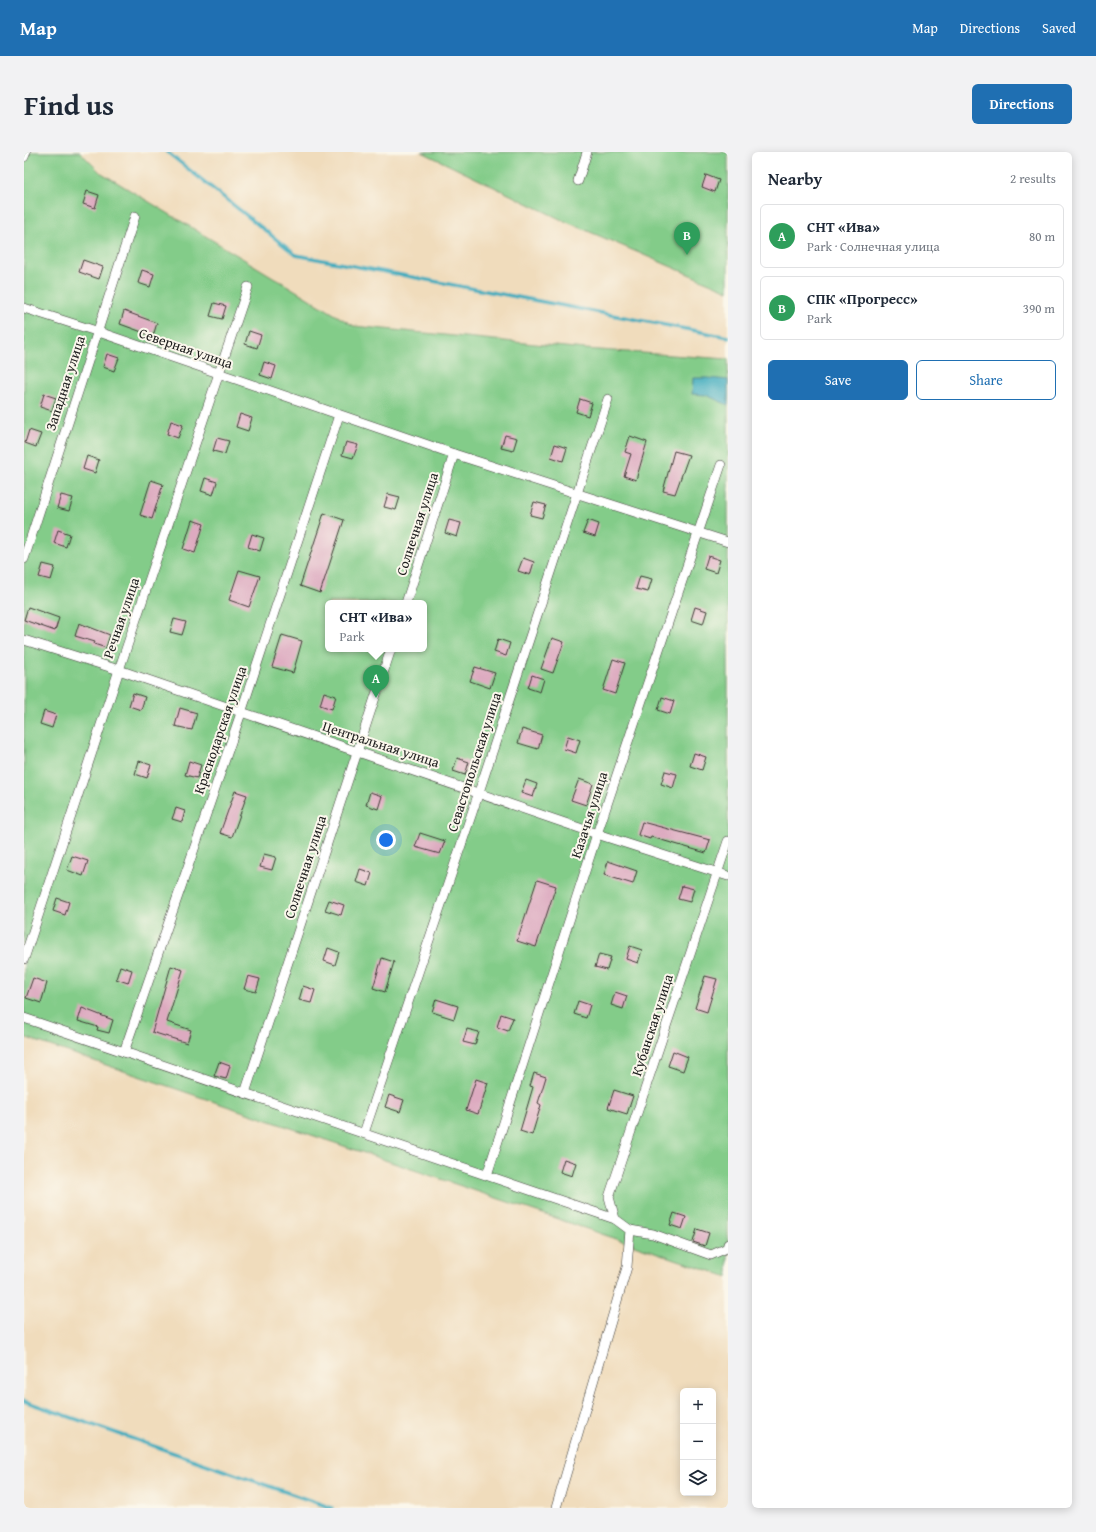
<!DOCTYPE html>
<html lang="en">
<head>
<meta charset="utf-8">
<style>
	body { margin:0; font-family:"Gentium Book Plus",serif; background:#f2f2f3; color:#1f2937 }
	.controls { position:absolute; right:12px; bottom:12px; display:grid; overflow:hidden; border-radius:6px; box-shadow:0 2px 10px #0003 }
	.controls button { width:36px; height:36px; display:grid; place-items:center; padding:0; border:0; border-bottom:1px solid #e0e1e3; background:#fff; color:#1f2937; font:20px sans-serif }
	.you { position:absolute; left:362px; top:688px; width:14px; height:14px; margin:-10px; border:3px solid #fff; border-radius:50%; background:#1a73e8; box-shadow:0 0 0 6px #1a73e833 }
	.badge { display:grid; place-items:center; width:26px; height:26px; border-radius:50%; background:#1f6fb2; color:#fff; font-size:13px; font-weight:700 }
	.pin { position:absolute; translate:-50% -33px; filter:drop-shadow(0 1px 2px #0008) }
	.pin::after { content:''; position:absolute; top:21px; width:14px; height:12px; background:inherit; clip-path:polygon(0 0,100% 0,50% 100%) }
	.popup { position:absolute; left:301px; top:448px; width:102px; height:52px; box-sizing:border-box; display:grid; place-content:center; border-radius:6px; background:#fff; filter:drop-shadow(0 1px 3px #0005); font-size:13px; white-space:nowrap; color:#747a83 }
	.popup b { font-size:15px; color:#1f2937 }
	.popup::after { content:''; position:absolute; left:50%; top:100%; margin-left:-8px; border:8px solid transparent; border-top-color:#fff }
	.list { margin:0; padding:0; list-style:none }
	h2 { display:flex; justify-content:space-between; align-items:center; height:52px; margin:0; padding:0 16px; font-size:17px }
	h2 small { font-size:13px; font-weight:400; color:#747a83 }
	.list li { display:grid; grid-template-columns:26px 1fr auto; gap:12px; align-items:center; box-sizing:border-box; height:64px; margin:0 8px 8px; padding:0 8px; border:1px solid #e0e1e3; border-radius:6px }
	.list b { display:block; font-size:15px; white-space:nowrap }
	.list p { margin:0; font-size:13px; white-space:nowrap; color:#747a83 }
	.list em { font-size:13px; font-style:normal; color:#747a83 }
	.actions { display:flex; gap:8px; padding:12px 16px }
	.actions a { flex:1; padding:9px 0; border:1px solid #1f6fb2; border-radius:6px; text-align:center; font-size:14px; color:#1f6fb2 }
	.actions .main { background:#1f6fb2; color:#fff }
	.icon { flex:none; width:22px; height:22px; fill:none; stroke:currentColor; stroke-width:2; stroke-linecap:round; stroke-linejoin:round }
	.map { position:relative; flex:none; width:704px; height:1356px; overflow:hidden; border-radius:6px }
	header { display:flex; align-items:center; gap:24px; box-sizing:border-box; height:56px; padding:0 20px; background:#1f6fb2; color:#fff }
	header strong { font-size:19px }
	nav { display:flex; gap:22px; margin-inline-start:auto; font-size:14px }
	.intro { display:flex; align-items:center; justify-content:space-between; box-sizing:border-box; height:96px; padding:0 24px }
	h1 { margin:0; font-size:28px }
	.button { padding:10px 18px; border-radius:6px; background:#1f6fb2; color:#fff; font-size:14px; font-weight:700 }
	main { display:flex; gap:24px; padding:0 24px }
	aside { flex:1; background:#fff; border-radius:6px; box-shadow:0 2px 10px #0003 }
	.map>svg:first-child { display:block }
	.green { fill:#83cc89; stroke:#507452; fill-rule:evenodd }
	.water { fill:#40acbe; stroke:#2e646d }
	.lines { fill:none; stroke-linecap:round; stroke-linejoin:round }
	.stream { stroke:#40acbe; stroke-width:3.5 }
	.building { fill:#ddaac0 }
	.street-casing { stroke:#3c3934; stroke-width:10 }
	.street { stroke:#fff; stroke-width:9 }
	.labels { text-anchor:middle; dominant-baseline:central; stroke-width:4; stroke-linejoin:round; paint-order:stroke }
	.street-label { font-size:14px; fill:#1c1c1c; stroke:#fbf7ec }
</style>
</head>
<body>
<header>
<strong>Map</strong>
<nav><a>Map</a><a>Directions</a><a>Saved</a></nav>
</header>
<div class="intro"><h1>Find us</h1><a class="button">Directions</a></div>
<main>
<div class="map">
<svg width="704" height="1356" viewBox="0 0 704 1356">
	<rect width="100%" height="100%" fill="#fbf7ec"/>
	<filter id="ink" filterUnits="userSpaceOnUse"><feTurbulence type="fractalNoise" baseFrequency=".025" numOctaves="2"/><feDisplacementMap in="SourceGraphic" scale="8" xChannelSelector="R" yChannelSelector="G"/><feConvolveMatrix kernelMatrix="1 2 1 2 8 2 1 2 1" color-interpolation-filters="sRGB"/></filter>
	<filter id="wash" filterUnits="userSpaceOnUse"><feTurbulence type="fractalNoise" baseFrequency=".012" numOctaves="4" result="noise"/><feDisplacementMap in="SourceGraphic" scale="16" xChannelSelector="R" yChannelSelector="G"/><feGaussianBlur stdDeviation="0.9" result="paint"/><feColorMatrix in="noise" values="0 0 0 0 0 0 0 0 0 0 0 0 0 0 0 0 0 1.4 0 .05"/><feComposite in="paint" operator="in"/></filter>
	<g filter="url(#wash)">
		<rect width="100%" height="100%" fill="#f0dcbc"/>
		<g class="green">
			<path d="M 0,0 L 56,0 L 76,20 L 330,174 L 561,197 L 704,207 L 704,1125 L 0,885 ZM 304,451 L 400,451 L 400,497 L 304,497 Z"/>
			<polygon points="398,0 704,0 704,139 538,68"/>
		</g>
		<polygon class="water" points="669,226 684,226 704,228 704,253 682,243 668,242"/>
		<g class="lines">
			<g class="stream">
				<polyline points="143,0 272,103 704,185"/>
				<polyline points="0,1249 308,1356"/>
			</g>
		</g>
		<g id="blocks">
			<g class="building">
				<polygon points="682,23 695,28 691,40 678,35"/>
				<polygon points="63,39 75,43 71,56 59,52"/>
				<polygon points="59,108 79,115 75,127 55,120"/>
				<polygon points="118,118 130,122 126,135 114,131"/>
				<polygon points="190,151 202,154 198,167 186,164"/>
				<polygon points="100,159 133,171 129,184 96,172"/>
				<polygon points="225,179 237,183 233,196 221,192"/>
				<polygon points="83,202 95,206 90,219 79,215"/>
				<polygon points="240,210 252,214 248,227 236,223"/>
				<polygon points="20,242 32,246 28,259 16,255"/>
				<polygon points="556,247 568,251 564,264 552,260"/>
				<polygon points="216,262 228,266 224,279 212,275"/>
				<polygon points="147,269 159,273 154,286 143,282"/>
				<polygon points="5,278 17,282 12,295 1,291"/>
				<polygon points="481,283 493,286 489,299 477,296"/>
				<polygon points="606,284 623,290 612,328 600,324 607,302 601,300"/>
				<polygon points="193,286 205,289 201,302 189,299"/>
				<polygon points="322,290 334,293 329,306 318,303"/>
				<polygon points="531,292 543,296 539,309 527,305"/>
				<polygon points="650,299 665,303 651,342 639,339"/>
				<polygon points="63,304 75,308 71,321 59,317"/>
				<polygon points="181,326 193,330 189,343 177,339"/>
				<polygon points="127,328 139,332 128,367 116,363"/>
				<polygon points="364,342 376,345 372,358 360,355"/>
				<polygon points="37,343 49,346 45,359 33,356"/>
				<polygon points="510,350 522,353 518,366 506,363"/>
				<polygon points="300,361 320,368 296,441 276,434"/>
				<polygon points="168,368 180,372 171,401 159,397"/>
				<polygon points="425,368 437,371 433,385 421,381"/>
				<polygon points="564,368 575,372 571,385 559,381"/>
				<polygon points="34,378 46,382 42,395 30,391"/>
				<polygon points="228,382 240,386 236,399 224,395"/>
				<polygon points="684,404 696,408 692,421 680,417"/>
				<polygon points="499,406 510,410 506,423 494,419"/>
				<polygon points="19,412 31,415 27,428 15,425"/>
				<polygon points="215,418 236,424 225,455 205,448"/>
				<polygon points="616,424 628,427 624,440 612,437"/>
				<polygon points="4,455 35,466 31,479 0,468"/>
				<polygon points="671,455 683,459 679,472 667,468"/>
				<polygon points="150,467 162,470 158,483 146,480"/>
				<polygon points="55,471 86,483 82,496 70,492 71,490 51,484"/>
				<polygon points="258,483 278,489 269,521 248,515"/>
				<polygon points="528,486 540,490 529,521 517,517"/>
				<polygon points="474,487 486,491 482,504 470,500"/>
				<polygon points="589,507 601,511 591,542 579,538"/>
				<polygon points="451,515 471,521 466,536 446,529"/>
				<polygon points="508,523 520,527 516,540 504,536"/>
				<polygon points="300,540 312,544 308,557 296,553"/>
				<polygon points="109,541 121,545 117,558 105,554"/>
				<polygon points="638,545 650,549 646,562 634,558"/>
				<polygon points="156,556 173,561 168,578 151,574"/>
				<polygon points="20,559 32,563 28,576 16,572"/>
				<polygon points="498,577 518,583 514,597 494,591"/>
				<polygon points="544,584 556,588 552,601 540,597"/>
				<polygon points="670,601 682,605 678,618 666,614"/>
				<polygon points="433,606 445,610 441,623 429,619"/>
				<polygon points="115,609 127,613 123,626 111,622"/>
				<polygon points="165,609 177,613 173,626 161,623"/>
				<polygon points="641,619 653,622 649,636 637,632"/>
				<polygon points="555,627 569,632 562,653 547,648"/>
				<polygon points="502,628 513,632 509,645 497,641"/>
				<polygon points="211,639 223,643 208,685 196,681"/>
				<polygon points="346,640 358,644 354,657 342,653"/>
				<polygon points="152,656 161,659 158,670 148,667"/>
				<polygon points="618,670 686,688 682,701 627,685 626,687 614,683"/>
				<polygon points="396,681 421,689 416,702 391,695"/>
				<polygon points="240,702 252,705 248,718 236,715"/>
				<polygon points="48,704 64,709 59,724 43,718"/>
				<polygon points="584,709 613,719 609,732 580,723"/>
				<polygon points="336,717 348,721 344,734 332,730"/>
				<polygon points="513,728 532,734 512,795 493,789"/>
				<polygon points="658,734 670,737 666,750 654,747"/>
				<polygon points="33,746 45,750 41,763 29,759"/>
				<polygon points="305,748 320,753 317,763 301,758"/>
				<polygon points="606,794 618,798 614,811 602,807"/>
				<polygon points="304,796 315,800 311,813 300,809"/>
				<polygon points="575,802 587,805 583,818 571,815"/>
				<polygon points="358,806 370,810 361,840 349,836"/>
				<polygon points="96,814 108,818 104,831 92,827"/>
				<polygon points="147,814 159,818 143,870 167,878 163,891 128,880"/>
				<polygon points="224,824 236,827 232,840 220,837"/>
				<polygon points="681,824 693,827 683,860 671,856"/>
				<polygon points="9,826 23,831 17,851 2,846"/>
				<polygon points="279,834 291,838 287,851 275,848"/>
				<polygon points="591,840 603,844 599,857 587,853"/>
				<polygon points="412,847 434,854 430,867 408,860"/>
				<polygon points="554,849 566,853 562,866 550,862"/>
				<polygon points="58,856 89,868 85,881 73,878 74,875 54,869"/>
				<polygon points="477,862 489,866 484,879 473,875"/>
				<polygon points="443,877 455,880 451,893 439,890"/>
				<polygon points="649,899 664,905 659,919 644,914"/>
				<polygon points="195,910 206,914 202,927 190,924"/>
				<polygon points="510,921 522,925 514,951 517,953 508,983 496,979 509,935 506,934"/>
				<polygon points="452,927 464,931 454,962 442,958"/>
				<polygon points="590,938 609,944 603,962 584,956"/>
				<polygon points="365,943 380,948 376,960 361,955"/>
				<polygon points="540,1007 552,1011 548,1024 536,1020"/>
				<polygon points="650,1061 662,1065 658,1077 646,1073"/>
				<polygon points="673,1077 685,1081 681,1094 669,1090"/>
			</g>
		</g>
	</g>
	<g filter="url(#ink)">
		<use href="#blocks" fill-opacity="0" stroke="#3c3934" stroke-width="1"/>
		<g class="lines">
			<defs>
				<g id="street">
					<polyline points="0,5 2,0"/>
					<polyline points="554,29 563,0"/>
					<polyline points="0,156 72,179 430,302 704,390"/>
					<polyline points="0,407 111,64"/>
					<polyline points="382,451 430,302"/>
					<polyline points="0,488 95,518 573,682 704,724"/>
					<polyline points="0,807 95,518 224,135"/>
					<polyline points="0,866 591,1067 606,1078 603,1115 532,1356"/>
					<polyline points="100,900 217,561 315,263"/>
					<polyline points="221,941 367,497"/>
					<polyline points="340,981 455,640 584,247"/>
					<polyline points="463,1023 573,682 697,313"/>
					<polyline points="591,1067 585,1045 704,689"/>
					<polyline points="606,1078 629,1082 687,1103 703,1096 704,1092"/>
				</g>
			</defs>
			<use href="#street" class="street-casing"/>
			<use href="#street" class="street"/>
		</g>
	</g>
	<g class="labels">
		<g class="street-label">
			<text transform="translate(162 196) rotate(19)">Северная улица</text>
			<text transform="translate(41 231) rotate(-72)">Западная улица</text>
			<text transform="translate(393 372) rotate(-72)">Солнечная улица</text>
			<text transform="translate(97 466) rotate(-71)">Речная улица</text>
			<text transform="translate(196 578) rotate(-71)">Краснодарская улица</text>
			<text transform="translate(357 592) rotate(18)">Центральная улица</text>
			<text transform="translate(450 610) rotate(-72)">Севастопольская улица</text>
			<text transform="translate(565 663) rotate(-72)">Казачья улица</text>
			<text transform="translate(281 715) rotate(-72)">Солнечная улица</text>
			<text transform="translate(628 873) rotate(-72)">Кубанская улица</text>
		</g>
	</g>
</svg>
<div class="controls">
<button>+</button>
<button>−</button>
<button><svg class="icon" aria-label="layers" viewBox="0 0 24 24"><path d="M12 4l9 5-9 5-9-5zM3 14l9 5 9-5"/></svg></button>
</div>
<div class="you"></div>
<div class="pin badge" style="left:352px;top:546px;background:#2e9e5b">A</div>
<div class="popup"><b>СНТ «Ива»</b>Park</div>
<div class="pin badge" style="left:663px;top:103px;background:#2e9e5b">B</div>
</div>
<aside>
<h2>Nearby<small>2 results</small></h2>
<ul class="list">
<li><span class="badge" style="background:#2e9e5b">A</span><div><b>СНТ «Ива»</b><p>Park · Солнечная улица</p></div><em>80 m</em></li>
<li><span class="badge" style="background:#2e9e5b">B</span><div><b>СПК «Прогресс»</b><p>Park</p></div><em>390 m</em></li>
</ul>
<div class="actions"><a class="main">Save</a><a>Share</a></div>
</aside>
</main>
</body>
</html>
